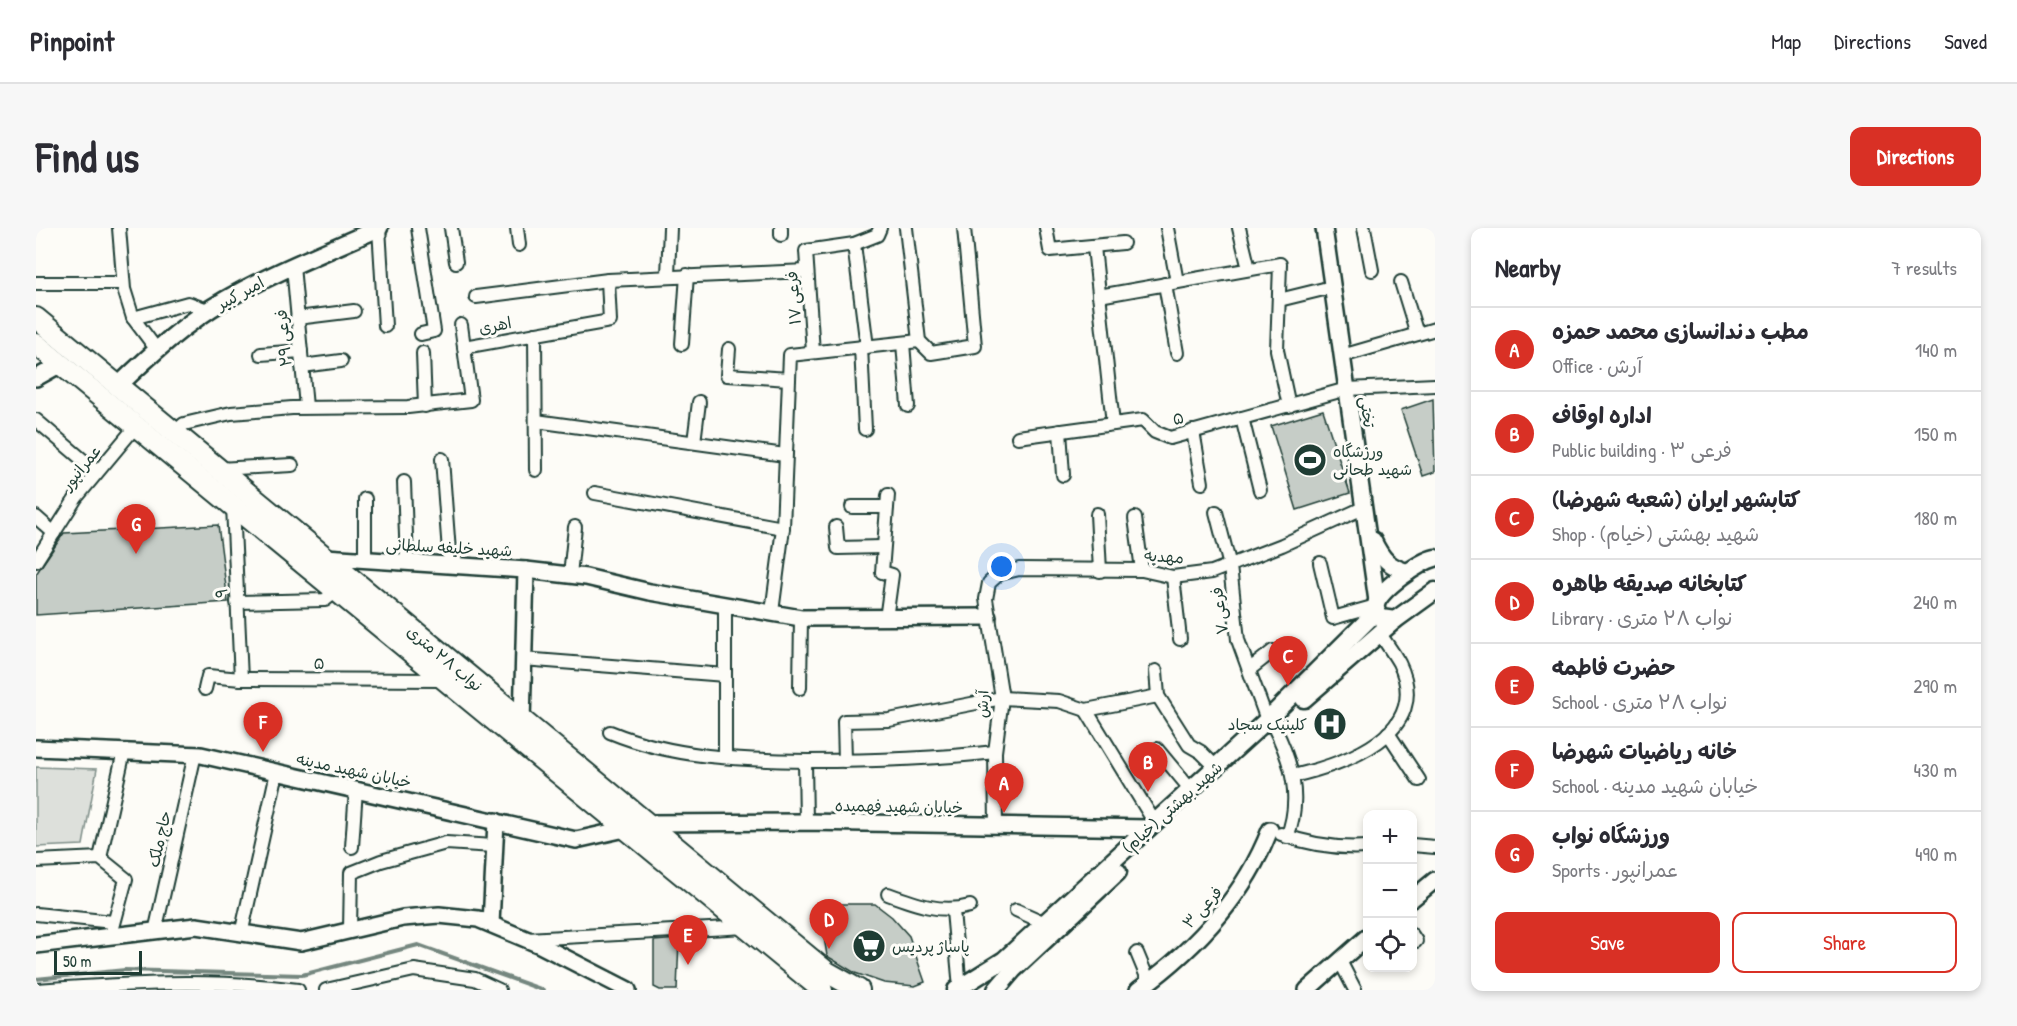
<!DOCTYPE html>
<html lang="en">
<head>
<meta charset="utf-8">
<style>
	body { margin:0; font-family:"Patrick Hand","Playpen Sans Arabic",sans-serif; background:#f7f7f7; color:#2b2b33 }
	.controls { position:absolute; right:18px; bottom:18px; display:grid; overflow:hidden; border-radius:12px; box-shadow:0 3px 9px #0003 }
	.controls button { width:54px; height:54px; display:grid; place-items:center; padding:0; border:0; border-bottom:2px solid #e1e1e2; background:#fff; color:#2b2b33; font:30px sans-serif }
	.scale { position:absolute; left:18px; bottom:15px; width:88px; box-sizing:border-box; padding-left:6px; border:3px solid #1f3d34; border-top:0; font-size:16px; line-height:21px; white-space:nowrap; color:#1f3d34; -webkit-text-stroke:4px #fdfcf7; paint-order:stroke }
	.you { position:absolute; left:966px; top:339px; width:21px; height:21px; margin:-15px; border:4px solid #fff; border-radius:50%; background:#1a73e8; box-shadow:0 0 0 9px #1a73e833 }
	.badge { display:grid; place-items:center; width:39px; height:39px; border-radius:50%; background:#d93025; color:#fff; font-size:20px; font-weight:700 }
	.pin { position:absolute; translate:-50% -50px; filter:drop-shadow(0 2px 3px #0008) }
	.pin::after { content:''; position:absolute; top:32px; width:21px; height:18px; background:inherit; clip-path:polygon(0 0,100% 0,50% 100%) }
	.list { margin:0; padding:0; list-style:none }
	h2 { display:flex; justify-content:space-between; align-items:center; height:78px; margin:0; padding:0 24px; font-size:26px }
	h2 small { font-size:20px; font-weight:400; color:#7c7c81 }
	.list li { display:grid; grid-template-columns:39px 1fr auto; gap:18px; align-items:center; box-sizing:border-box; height:84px; padding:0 24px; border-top:2px solid #e1e1e2 }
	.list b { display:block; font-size:22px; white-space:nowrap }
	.list p { margin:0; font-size:20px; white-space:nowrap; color:#7c7c81 }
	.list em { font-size:20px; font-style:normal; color:#7c7c81 }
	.actions { display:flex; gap:12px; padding:18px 24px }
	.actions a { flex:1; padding:14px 0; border:2px solid #d93025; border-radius:12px; text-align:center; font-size:21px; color:#d93025 }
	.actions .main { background:#d93025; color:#fff }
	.icon { flex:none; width:33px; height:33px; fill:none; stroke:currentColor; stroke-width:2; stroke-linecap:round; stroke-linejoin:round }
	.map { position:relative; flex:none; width:1399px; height:762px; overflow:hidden; border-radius:12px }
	header { display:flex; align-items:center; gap:36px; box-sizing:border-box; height:84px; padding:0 30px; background:#fff; border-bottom:2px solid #e1e1e2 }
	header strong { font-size:28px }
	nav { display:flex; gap:33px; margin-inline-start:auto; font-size:21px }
	.intro { display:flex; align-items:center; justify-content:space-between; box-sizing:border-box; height:144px; padding:0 36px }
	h1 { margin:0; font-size:42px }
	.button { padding:15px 27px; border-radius:12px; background:#d93025; color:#fff; font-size:21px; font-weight:700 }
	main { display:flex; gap:36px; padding:0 36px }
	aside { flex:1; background:#fff; border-radius:12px; box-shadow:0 3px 9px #0003 }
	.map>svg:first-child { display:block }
	.green { fill:#dde0db; stroke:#7e8e88; stroke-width:1.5 }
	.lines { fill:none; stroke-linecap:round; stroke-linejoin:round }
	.stream { stroke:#75877f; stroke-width:4 }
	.building { fill:#c6cdc7; stroke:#1f3d34; stroke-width:1.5 }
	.minor-casing { stroke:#1f3d34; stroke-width:16 }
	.tertiary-casing { stroke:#1f3d34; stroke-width:20 }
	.secondary-casing { stroke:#1f3d34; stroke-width:21 }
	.primary-casing { stroke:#1f3d34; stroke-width:24 }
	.minor { stroke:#fdfcf7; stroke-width:12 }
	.tertiary { stroke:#fdfcf7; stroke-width:15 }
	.secondary { stroke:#fdfcf7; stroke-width:16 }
	.primary { stroke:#fdfcf7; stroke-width:20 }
	.labels { text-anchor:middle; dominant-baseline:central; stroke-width:6; stroke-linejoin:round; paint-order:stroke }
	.street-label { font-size:16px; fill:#1f3d34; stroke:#fdfcf7 }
	.poi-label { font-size:16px; fill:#1f3d34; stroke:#fdfcf7; text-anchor:start }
</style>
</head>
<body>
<header>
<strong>Pinpoint</strong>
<nav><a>Map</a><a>Directions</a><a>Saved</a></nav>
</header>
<div class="intro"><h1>Find us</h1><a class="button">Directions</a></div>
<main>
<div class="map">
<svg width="1399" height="762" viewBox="0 0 1399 762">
	<rect width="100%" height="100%" fill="#fdfcf7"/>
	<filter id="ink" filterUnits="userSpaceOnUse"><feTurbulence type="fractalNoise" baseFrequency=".0167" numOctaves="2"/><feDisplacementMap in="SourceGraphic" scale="12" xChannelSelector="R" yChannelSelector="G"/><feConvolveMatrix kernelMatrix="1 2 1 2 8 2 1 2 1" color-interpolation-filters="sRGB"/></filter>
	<g filter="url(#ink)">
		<polygon class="green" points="0,539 61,541 47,617 0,619"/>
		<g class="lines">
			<polyline class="stream" points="0,751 89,742 266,747 382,717 507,762"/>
		</g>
		<g class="building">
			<polygon points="1397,171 1399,244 1387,248 1365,182"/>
			<polygon points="1287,182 1314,265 1261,282 1235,198"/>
			<polygon points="182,297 192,374 0,387 0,346 28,305"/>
			<polygon points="783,676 839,676 856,689 873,708 889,754 879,758 848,755 819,745 791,728"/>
			<polygon points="643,711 641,762 624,762 618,759 618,713"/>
		</g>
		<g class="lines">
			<defs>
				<g id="minor">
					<polyline points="83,0 88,61 97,90 121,122"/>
					<polyline points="343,0 349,98"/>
					<polyline points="382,0 398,103 385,106"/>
					<polyline points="415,0 420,34"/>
					<polyline points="481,0 483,17"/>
					<polyline points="745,0 745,7"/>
					<polyline points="870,0 883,113 895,125 939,118 928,0"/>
					<polyline points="1010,0 1014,22 1087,15"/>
					<polyline points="1131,0 1141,54"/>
					<polyline points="1203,0 1213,41"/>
					<polyline points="1328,0 1336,42"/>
					<polyline points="818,16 831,119"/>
					<polyline points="1058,19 1077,196"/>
					<polyline points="257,38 270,179"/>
					<polyline points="632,47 634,0"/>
					<polyline points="1365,54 1381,106"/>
					<polyline points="0,55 87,55"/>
					<polyline points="1129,56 1141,125"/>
					<polyline points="1063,68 1244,36 1241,122 1253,178"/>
					<polyline points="440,69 572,52"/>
					<polyline points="1243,72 1296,59"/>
					<polyline points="97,90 152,75 174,83"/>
					<polyline points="261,90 318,83"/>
					<polyline points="425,97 428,119"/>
					<polyline points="499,106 500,242"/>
					<polyline points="867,115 872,178"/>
					<polyline points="646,116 651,47"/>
					<polyline points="825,119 829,201"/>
					<polyline points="693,121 691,147 753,151"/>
					<polyline points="777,124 770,23 818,16 841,7 844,0"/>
					<polyline points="387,125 389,178"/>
					<polyline points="225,126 265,123"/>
					<polyline points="1306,128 1399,101"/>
					<polyline points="266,138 305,133"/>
					<polyline points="1206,190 1224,262"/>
					<polyline points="0,192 61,244"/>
					<polyline points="500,193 749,227"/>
					<polyline points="1024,203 1027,247"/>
					<polyline points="1157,203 1166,255"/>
					<polyline points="138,205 148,196 195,185 256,180 372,179 435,172 428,119 574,93 572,52 771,43"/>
					<polyline points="982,209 1107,192 1119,204 1134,210 1311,161 1399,157"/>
					<polyline points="658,214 663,174"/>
					<polyline points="406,231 414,337"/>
					<polyline points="183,241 256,237"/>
					<polyline points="368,254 371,334"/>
					<polyline points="559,265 747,300"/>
					<polyline points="329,271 329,332"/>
					<polyline points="197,278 205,451"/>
					<polyline points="816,279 851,279"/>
					<polyline points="1180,284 1194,338 1202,412 1231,492"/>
					<polyline points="1061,286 1064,343"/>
					<polyline points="0,289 18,305"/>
					<polyline points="1099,290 1106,342"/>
					<polyline points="800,299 802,320 846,319"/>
					<polyline points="0,333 40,270 100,198"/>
					<polyline points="1284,335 1297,390 1340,378"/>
					<polyline points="534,347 539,299"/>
					<polyline points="1137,349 1144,411"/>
					<polyline points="201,374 289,372 300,363"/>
					<polyline points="736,384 747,300 754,127 883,113"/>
					<polyline points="850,391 856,347 846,344 852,267"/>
					<polyline points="487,431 689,447"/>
					<polyline points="1214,441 1237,423"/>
					<polyline points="1120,443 1122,468 1153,517 1165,524 1180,539"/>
					<polyline points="764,460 765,390"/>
					<polyline points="169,461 172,448 205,451 408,452"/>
					<polyline points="1050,482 1119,595"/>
					<path d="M 1238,499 C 1256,534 1266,571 1251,609"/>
					<path d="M 574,504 C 637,530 705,532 772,533 C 835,533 896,531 959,524"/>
					<polyline points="1352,505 1383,552"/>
					<polyline points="1121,521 1155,562"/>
					<polyline points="689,529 689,377"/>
					<polyline points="769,533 770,594"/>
					<polyline points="809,533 808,493 853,492 966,470 1023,473 1050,482 1122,468"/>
					<path d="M 1257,548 C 1308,536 1398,506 1363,435 C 1357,424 1349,414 1343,404"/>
					<polyline points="960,598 959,524 966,470 950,371 953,355 963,346 983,341 1106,342 1137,349 1176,344 1246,317 1327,280"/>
					<path d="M 1245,606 C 1274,617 1301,621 1332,619"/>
					<polyline points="1376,617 1399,619"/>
					<polyline points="316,619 320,561"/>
					<polyline points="64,630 88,523"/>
					<polyline points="0,633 64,630 90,651 75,707"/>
					<path d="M 852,666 C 879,676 906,686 934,678"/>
					<polyline points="980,682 1009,695"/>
					<polyline points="917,683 924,760"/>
					<polyline points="0,686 77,694"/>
					<polyline points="206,702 241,544"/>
					<polyline points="314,702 315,645 345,633 410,615 458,618"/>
					<polyline points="119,704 159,526"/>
					<polyline points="1376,707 1380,713"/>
					<polyline points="491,711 710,699"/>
					<polyline points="1101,725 1113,754"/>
					<polyline points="1304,733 1319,762"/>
					<path d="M 0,762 C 88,756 175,750 262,762"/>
					<polyline points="290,762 378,742 439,751 463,762"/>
				</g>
				<g id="tertiary">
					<polyline points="1288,0 1341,373"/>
					<polyline points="0,150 25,136"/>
					<path d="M 1337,312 C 1346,331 1353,339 1373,344"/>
					<polyline points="289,329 490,342 550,349 614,364 765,390 952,389"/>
					<polyline points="486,494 490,342"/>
					<polyline points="0,520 165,527 540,612 589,601"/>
					<polyline points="612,595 770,594 1113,600"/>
					<polyline points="1376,671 1399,652"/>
					<polyline points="455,696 460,593"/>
					<polyline points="0,717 160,698 265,714 367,690 403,687 442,691 504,717 592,762"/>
					<path d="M 1102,762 C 1159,721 1208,669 1234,602"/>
					<polyline points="1271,762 1332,708"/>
				</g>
				<g id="secondary">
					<path d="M 81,159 C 113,128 150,94 189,72 C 238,44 292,23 343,0"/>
					<path d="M 1399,330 C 1385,333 1342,362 1340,377 C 1339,382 1342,386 1345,390 L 1359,392 L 1399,363"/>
					<polyline points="1268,471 1359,392"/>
					<polyline points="920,762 968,732 1231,492 1340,384"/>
					<polyline points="960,762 977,742 1082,644"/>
				</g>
				<g id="primary">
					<polyline points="0,90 791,744 823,762"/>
					<polyline points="0,116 786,762"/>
				</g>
			</defs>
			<use href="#minor" class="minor-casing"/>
			<use href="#tertiary" class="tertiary-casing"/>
			<use href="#secondary" class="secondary-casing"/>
			<use href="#primary" class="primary-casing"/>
			<use href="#minor" class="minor"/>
			<use href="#tertiary" class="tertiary"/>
			<use href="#secondary" class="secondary"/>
			<use href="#primary" class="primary"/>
		</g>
	</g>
	<defs>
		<symbol id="stadium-disc" viewBox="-11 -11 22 22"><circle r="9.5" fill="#1f3d34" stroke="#fdfcf7"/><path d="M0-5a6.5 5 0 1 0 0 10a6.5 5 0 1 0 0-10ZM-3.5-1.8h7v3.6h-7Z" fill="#fff"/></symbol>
		<symbol id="hospital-disc" viewBox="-11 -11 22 22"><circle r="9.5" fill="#1f3d34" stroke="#fdfcf7"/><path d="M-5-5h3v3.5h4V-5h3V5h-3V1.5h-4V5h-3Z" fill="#fff"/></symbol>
		<symbol id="supermarket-disc" viewBox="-11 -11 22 22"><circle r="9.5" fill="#1f3d34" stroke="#fdfcf7"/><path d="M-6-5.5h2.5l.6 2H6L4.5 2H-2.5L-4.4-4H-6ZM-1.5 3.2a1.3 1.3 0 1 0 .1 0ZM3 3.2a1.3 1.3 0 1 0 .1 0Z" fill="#fff"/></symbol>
	</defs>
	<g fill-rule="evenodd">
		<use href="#stadium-disc" x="1255" y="213" width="38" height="38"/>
		<use href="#hospital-disc" x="1275" y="477" width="38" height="38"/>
		<use href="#supermarket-disc" x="814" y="699" width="38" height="38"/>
	</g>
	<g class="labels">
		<g class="street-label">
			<text transform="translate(204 65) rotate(-29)">امیر کبیر</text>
			<text transform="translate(757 70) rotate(-94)">فرعی ۱۷</text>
			<text transform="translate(459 97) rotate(-11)">اهری</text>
			<text transform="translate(247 110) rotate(-95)">فرعی ۲۹</text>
			<text transform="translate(1332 184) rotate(83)">تختی</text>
			<text transform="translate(1142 190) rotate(-13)">۵</text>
			<text transform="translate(45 239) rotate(-51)">عمرانپور</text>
			<text transform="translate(413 319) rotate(3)">شهید خلیفه سلطانی</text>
			<text transform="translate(1128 328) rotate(4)">مهدیه</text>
			<text transform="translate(185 365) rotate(-92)">۹</text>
			<text transform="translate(1183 383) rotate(-97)">فرعی ۷</text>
			<text transform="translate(409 430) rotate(40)">نواب ۲۸ متری</text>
			<text x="283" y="435">۵</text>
			<text transform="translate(946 476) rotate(-88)">آرش</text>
			<text transform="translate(318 542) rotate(12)">خیابان شهید مدینه</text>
			<text transform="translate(863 578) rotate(1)">خیابان شهید فهمیده</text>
			<text transform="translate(1136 579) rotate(-42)">شهید بهشتی (خیام)</text>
			<text transform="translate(123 611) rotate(-77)">حاج ملک</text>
			<text transform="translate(1166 679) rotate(-48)">فرعی ۳</text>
		</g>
		<g class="poi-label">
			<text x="1297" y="223">ورزشگاه<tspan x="1297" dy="18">شهید طحانی</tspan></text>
			<text x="1271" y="496" text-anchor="end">کلینیک سجاد</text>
			<text x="856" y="718">پاساژ پردیس</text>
		</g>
	</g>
</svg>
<div class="controls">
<button>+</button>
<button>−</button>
<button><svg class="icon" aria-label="locate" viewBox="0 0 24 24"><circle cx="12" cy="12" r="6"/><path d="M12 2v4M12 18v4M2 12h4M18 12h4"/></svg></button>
</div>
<div class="scale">50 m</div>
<div class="you"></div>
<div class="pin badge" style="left:968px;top:585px">A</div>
<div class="pin badge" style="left:1112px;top:564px">B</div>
<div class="pin badge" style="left:1252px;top:458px">C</div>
<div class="pin badge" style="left:793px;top:721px">D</div>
<div class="pin badge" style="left:652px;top:737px">E</div>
<div class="pin badge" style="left:227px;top:524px">F</div>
<div class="pin badge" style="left:100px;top:326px">G</div>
</div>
<aside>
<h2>Nearby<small>7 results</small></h2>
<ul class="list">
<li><span class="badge">A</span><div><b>مطب دندانسازی محمد حمزه</b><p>Office · آرش</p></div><em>140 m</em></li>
<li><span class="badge">B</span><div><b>اداره اوقاف</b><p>Public building · فرعی ۳</p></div><em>150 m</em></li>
<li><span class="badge">C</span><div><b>کتابشهر ایران (شعبه شهرضا)</b><p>Shop · شهید بهشتی (خیام)</p></div><em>180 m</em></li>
<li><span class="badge">D</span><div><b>کتابخانه صدیقه طاهره</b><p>Library · نواب ۲۸ متری</p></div><em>240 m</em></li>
<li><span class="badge">E</span><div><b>حضرت فاطمه</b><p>School · نواب ۲۸ متری</p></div><em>290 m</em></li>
<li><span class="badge">F</span><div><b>خانه ریاضیات شهرضا</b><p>School · خیابان شهید مدینه</p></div><em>430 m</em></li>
<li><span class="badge">G</span><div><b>ورزشگاه نواب</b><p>Sports · عمرانپور</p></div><em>490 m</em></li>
</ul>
<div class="actions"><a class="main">Save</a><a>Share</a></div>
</aside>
</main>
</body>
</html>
